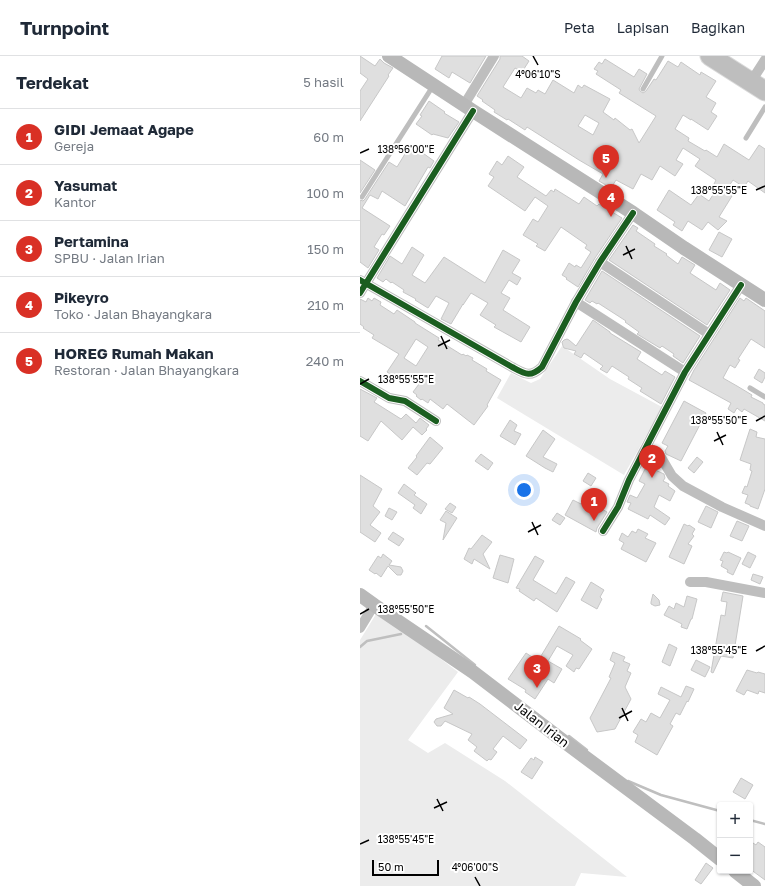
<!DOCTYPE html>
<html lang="id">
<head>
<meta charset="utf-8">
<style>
	body { margin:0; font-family:"Golos Text",sans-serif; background:#f6f6f7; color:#1f2937 }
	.controls { position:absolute; right:12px; bottom:12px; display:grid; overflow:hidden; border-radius:4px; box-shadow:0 1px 3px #0004 }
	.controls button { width:36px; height:36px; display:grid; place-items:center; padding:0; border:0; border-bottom:1px solid #e0e1e3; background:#fff; color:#1f2937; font:20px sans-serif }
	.scale { position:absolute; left:12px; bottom:10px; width:67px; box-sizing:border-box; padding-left:4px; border:2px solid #000; border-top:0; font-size:11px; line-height:14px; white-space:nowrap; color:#000; -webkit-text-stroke:3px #fff; paint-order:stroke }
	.you { position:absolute; left:164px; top:434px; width:14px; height:14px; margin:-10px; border:3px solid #fff; border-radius:50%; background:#1a73e8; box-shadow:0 0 0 6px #1a73e833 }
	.badge { display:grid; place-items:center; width:26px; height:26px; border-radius:50%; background:#d93025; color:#fff; font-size:13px; font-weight:700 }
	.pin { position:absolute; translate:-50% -33px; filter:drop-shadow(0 1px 2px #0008) }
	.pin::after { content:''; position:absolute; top:21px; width:14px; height:12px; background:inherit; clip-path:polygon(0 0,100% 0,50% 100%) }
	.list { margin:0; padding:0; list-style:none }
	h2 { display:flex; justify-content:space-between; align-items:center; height:52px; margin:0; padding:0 16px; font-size:17px }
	h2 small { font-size:13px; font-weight:400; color:#747a83 }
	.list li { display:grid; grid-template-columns:26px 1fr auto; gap:12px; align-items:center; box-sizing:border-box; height:56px; padding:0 16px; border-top:1px solid #e0e1e3 }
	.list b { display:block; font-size:15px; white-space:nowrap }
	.list p { margin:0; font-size:13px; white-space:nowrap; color:#747a83 }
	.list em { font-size:13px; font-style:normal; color:#747a83 }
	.map { position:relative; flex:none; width:405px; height:830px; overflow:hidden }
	header { display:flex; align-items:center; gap:24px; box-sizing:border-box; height:56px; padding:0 20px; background:#fff; border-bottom:1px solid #e0e1e3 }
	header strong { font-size:19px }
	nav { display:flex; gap:22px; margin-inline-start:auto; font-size:14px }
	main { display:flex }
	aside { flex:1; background:#fff }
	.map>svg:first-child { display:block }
	.green { fill:#ececec }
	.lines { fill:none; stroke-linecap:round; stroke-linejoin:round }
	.stream { stroke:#bfbfbf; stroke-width:2.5 }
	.building { fill:#dfdfdf; stroke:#c7c7c7; fill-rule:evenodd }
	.highway-casing { stroke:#dbdbdb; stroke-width:21 }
	.lane { stroke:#bebebe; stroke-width:5 }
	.street { stroke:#bebebe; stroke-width:10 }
	.secondary { stroke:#b8b8b8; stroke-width:14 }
	.highway { stroke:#bebebe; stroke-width:19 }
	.cycleway-casing { stroke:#fff; stroke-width:8 }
	.cycleway { stroke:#1b5e20; stroke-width:6 }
	.ticks { fill:none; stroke:#000; stroke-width:1.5 }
	.labels { text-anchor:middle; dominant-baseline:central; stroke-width:4; stroke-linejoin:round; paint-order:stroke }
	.street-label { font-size:13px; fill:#000; stroke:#fff }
	.ticks-label { font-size:10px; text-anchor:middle; fill:#000; stroke:#fff; stroke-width:4; stroke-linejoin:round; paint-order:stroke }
</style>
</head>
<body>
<header>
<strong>Turnpoint</strong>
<nav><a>Peta</a><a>Lapisan</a><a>Bagikan</a></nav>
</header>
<main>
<aside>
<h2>Terdekat<small>5 hasil</small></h2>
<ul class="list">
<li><span class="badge">1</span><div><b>GIDI Jemaat Agape</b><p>Gereja</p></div><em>60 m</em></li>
<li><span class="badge">2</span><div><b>Yasumat</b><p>Kantor</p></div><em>100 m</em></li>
<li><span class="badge">3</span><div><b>Pertamina</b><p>SPBU · Jalan Irian</p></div><em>150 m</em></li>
<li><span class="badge">4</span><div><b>Pikeyro</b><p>Toko · Jalan Bhayangkara</p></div><em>210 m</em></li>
<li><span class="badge">5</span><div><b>HOREG Rumah Makan</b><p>Restoran · Jalan Bhayangkara</p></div><em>240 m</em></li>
</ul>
</aside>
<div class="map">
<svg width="405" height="830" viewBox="0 0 405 830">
	<rect width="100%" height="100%" fill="#fff"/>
	<g class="green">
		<polygon points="202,290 250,323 302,351 264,419 137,342 151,317 171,327 180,323"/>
		<polygon points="18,555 98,616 48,684 68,697 85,687 145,725 267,821 221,817 215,830 0,830 0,584"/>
	</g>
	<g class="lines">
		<g class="stream">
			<polyline points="66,570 115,609"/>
			<polyline points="0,591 7,585 41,578"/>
			<polyline points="209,680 227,694"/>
			<polyline points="268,725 301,739 360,755"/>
			<polyline points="390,764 405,768"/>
		</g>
	</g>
	<g class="building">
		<polygon points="0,0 15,10 20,3 24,7 33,12 28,19 29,20 0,65 0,35 8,23 0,17"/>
		<polygon points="82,0 126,0 110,27 92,16 89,22 75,13"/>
		<path d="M 140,0 L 162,0 L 169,5 L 162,16 L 155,12 L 143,31 L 161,42 L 167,32 L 176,37 L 178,34 L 185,38 L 193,24 L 214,37 L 218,29 L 222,32 L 224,29 L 250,43 L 243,56 L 254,64 L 255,62 L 270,74 L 272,73 L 279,87 L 296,60 L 259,37 L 261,34 L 236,18 L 238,15 L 234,13 L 239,6 L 242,8 L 245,3 L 274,21 L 279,13 L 287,18 L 279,33 L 280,35 L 283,37 L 286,35 L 294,23 L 296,24 L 308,5 L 318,11 L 321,6 L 340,19 L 341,16 L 356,25 L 346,41 L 356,47 L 351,56 L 357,60 L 348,74 L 331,63 L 331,64 L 323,59 L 315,73 L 329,82 L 328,85 L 345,95 L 346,94 L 357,101 L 364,88 L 389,104 L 399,89 L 405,93 L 405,137 L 388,125 L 384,131 L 373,124 L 365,136 L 372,140 L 359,161 L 367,165 L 358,174 L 348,166 L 342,174 L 328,165 L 322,175 L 313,169 L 315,166 L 297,154 L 309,134 L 331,149 L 339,138 L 349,145 L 358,131 L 354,128 L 356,124 L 335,110 L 340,103 L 323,92 L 316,104 L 323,108 L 315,120 L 300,110 L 292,124 L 281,118 L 273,133 L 256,124 L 251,132 L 239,125 L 243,118 L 219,104 L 167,71 L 165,74 L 148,63 L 147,64 L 134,56 L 135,54 L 122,45 L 123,44 L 117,40 L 140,3 ZM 225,59 L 239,67 L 233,79 L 218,70 Z"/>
		<polygon points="69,45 85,56 84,57 99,66 88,82 73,78 72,79 56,68 62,60 60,59"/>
		<polygon points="48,93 57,99 60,95 74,105 70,112 68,111 45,150 22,135 18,143 10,139 2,152 30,170 24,179 22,178 14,191 19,194 8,212 0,206 0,144 3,145 5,143 29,106 37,111"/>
		<polygon points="148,100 164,111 157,121 186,140 191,134 194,136 195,133 219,148 224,141 237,150 239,148 262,162 235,202 218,231 206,223 207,222 202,219 209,207 215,211 216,209 221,212 231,196 225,192 227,189 201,171 185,195 176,190 178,188 163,179 173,163 178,166 188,150 175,141 165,155 128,130 134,121 129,118 137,105 142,109"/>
		<polygon points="0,104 15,114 0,137"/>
		<polygon points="273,169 278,172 276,175 295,188 294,190 307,198 306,199 318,208 322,201 335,209 330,217 356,234 360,227 370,234 347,269 249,204"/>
		<polygon points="359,176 372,183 362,201 349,194"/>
		<polygon points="52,191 64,199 52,219 65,227 84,201 125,227 143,194 160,204 152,217 161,222 157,229 149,224 141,237 150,242 143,254 170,271 161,286 134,271 136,269 120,259 128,247 111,237 103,249 103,248 91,268 81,263 89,247 76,240 68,252 55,244 56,243 43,236 44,234 32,226 31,227 26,223 23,226 17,222 30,200 42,208"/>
		<polygon points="242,215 340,280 323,307 313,300 314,298 302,290 300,292 277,278 279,276 265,266 266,265 238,247 237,248 232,245 230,247 225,244"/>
		<path d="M 8,242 L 12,245 L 14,242 L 21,246 L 20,249 L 34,258 L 37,254 L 55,266 L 55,267 L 79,282 L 78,284 L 102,299 L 103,298 L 106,300 L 107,299 L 113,302 L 112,304 L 127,313 L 126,315 L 141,324 L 127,349 L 128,350 L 114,369 L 87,348 L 83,353 L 70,343 L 68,347 L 62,343 L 61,344 L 56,340 L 57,339 L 53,336 L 59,328 L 44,317 L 40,324 L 27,316 L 39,298 L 12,282 L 14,279 L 3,272 L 4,271 L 0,268 L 0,243 L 6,246 ZM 56,283 L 68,291 L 56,310 L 44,302 Z"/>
		<polygon points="380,242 384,245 386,242 405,255 405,292 391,283 378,303 380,304 375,312 370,309 363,322 377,330 392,339 391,341 403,347 403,348 405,349 405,365 384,353 382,356 377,352 374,357 368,353 371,347 329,324 334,314"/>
		<polygon points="233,264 250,276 250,277 281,296 277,303 302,319 305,315 315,321 301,348 280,335 282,332 268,323 269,321 252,310 247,317 240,313 243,310 224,297 221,302 214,298 216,295 204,292 203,290 202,286 204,284 207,283 209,284 216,290"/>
		<polygon points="399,313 405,317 405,321 402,327 394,322"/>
		<polygon points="0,333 17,342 14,346 41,363 46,358 56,367 60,362 69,369 66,373 67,374 62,379 53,371 42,384 21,365 8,385 0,380"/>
		<polygon points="324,345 346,357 321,405 306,398 305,395 308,390 302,387"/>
		<polygon points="150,364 157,369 154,375 161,378 155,389 140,380"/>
		<polygon points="390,373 397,376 396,381 405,383 405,433 398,453 390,450 390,449 385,447 388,439 382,437 385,430 387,431 392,415 390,414 391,408 380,404"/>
		<polygon points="183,374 195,383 183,401 197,408 193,416 185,412 166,400"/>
		<polygon points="70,381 83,392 70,408 67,407 57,419 48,412 57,401 56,400"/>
		<polygon points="121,398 133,407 128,414 115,405"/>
		<polygon points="337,401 343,406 334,417 328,412"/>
		<polygon points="285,413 291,416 293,413 304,418 305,422 303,425 309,428 308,430 315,435 310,445 299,439 294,451 310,462 305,469 290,459 288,463 268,453 271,447 267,446 270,439 277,442 285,428 279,425"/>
		<polygon points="228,417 236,422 231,430 223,425"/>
		<polygon points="0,419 22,433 13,450 20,456 10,469 21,477 15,486 0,476"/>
		<polygon points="44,428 56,437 54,439 67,448 61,458 53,452 55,449 38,437"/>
		<polygon points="228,436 244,445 240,452 247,456 237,472 236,476 205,459 213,444 221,448"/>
		<polygon points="90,447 96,451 92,457 85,453"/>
		<polygon points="346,450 358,456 351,472 338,466"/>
		<polygon points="29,452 37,456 32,464 25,460"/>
		<polygon points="86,455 97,462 83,484 86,467 80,464"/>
		<polygon points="197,457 205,462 200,469 192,464"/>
		<polygon points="377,465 389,470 382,485 370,480"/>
		<polygon points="324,468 328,470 329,469 335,473 332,478 334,480 328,488 332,490 324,508 309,501"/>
		<polygon points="278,473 288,478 285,482 296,487 286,506 261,493 264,487 259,484 262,477 268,481 272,475 276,477"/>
		<polygon points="33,476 44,483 39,490 28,483"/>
		<polygon points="122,479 132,486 123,498 130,513 114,503 112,508 104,503 109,492 111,493"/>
		<polygon points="364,496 367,497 368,496 381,502 373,519 367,516 368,514 361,510 363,505 360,504"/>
		<polygon points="388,496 396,500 390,512 382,508"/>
		<polygon points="23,498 32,505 29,509 41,511 43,515 41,519 37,519 28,510 21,521 16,517 15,518 9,514 18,500 21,502"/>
		<polygon points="140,499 154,503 148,527 133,522"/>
		<polygon points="175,500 184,505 173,524 196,538 206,521 215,526 197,556 176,542 174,545 159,535 160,533 156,532"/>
		<polygon points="393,518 403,521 400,528 391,524"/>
		<polygon points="231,526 244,534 240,541 242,543 237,553 221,544"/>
		<polygon points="363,536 383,540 373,602 361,600 353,617 351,616 361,559 365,560 367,546 361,545"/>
		<polygon points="293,538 299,544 300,549 295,550 291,548 291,546"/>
		<polygon points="327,540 337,543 332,563 331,563 327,573 321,571 322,568 304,559 309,550 314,553 316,547 324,551"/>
		<polygon points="199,570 221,583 220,584 232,593 219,613 216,612 214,616 206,610 213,599 197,590 188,605 202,613 194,627 188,623 175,643 165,636 166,634 148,623 166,597 178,605"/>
		<polygon points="309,588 317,592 310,610 302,606"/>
		<polygon points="253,596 265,601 263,605 270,608 267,615 271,617 265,631 271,643 255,673 237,676 230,662 251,622 249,621 255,607 250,604"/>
		<polygon points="336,604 350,611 345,621 331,614"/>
		<polygon points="387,614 397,617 398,616 405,618 405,637 399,635 398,638 387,634 384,639 376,635"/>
		<polygon points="326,630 334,633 328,646 327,645 320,659 316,657 310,668 313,670 297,699 275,686 278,679 273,676 281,663 286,666 291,657 300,662 310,644 298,638 301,631 321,641"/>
		<polygon points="94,634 108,642 109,641 120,648 167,684 160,693 143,680 133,693 137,696 131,704 129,703 127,705 114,695 117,691 108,684 112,678 85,665 81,670 77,670 74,666 76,663 93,658 84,652"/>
		<polygon points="175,701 183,706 172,723 161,716 171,702 174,704"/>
		<polygon points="381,722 393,729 385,743 373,736"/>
		<polygon points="398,786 405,791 405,824 390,813 390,791 393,787 396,789"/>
		<polygon points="346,807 353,812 341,828 335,824"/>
	</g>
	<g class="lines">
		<defs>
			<polyline id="highway" points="350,0 405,35"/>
		</defs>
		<use href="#highway" class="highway-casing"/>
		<g class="lane">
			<polyline points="283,33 302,0"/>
			<polyline points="386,82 405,51"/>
			<polyline points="2,141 73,30"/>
			<polyline points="390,332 405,341"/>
		</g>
		<g class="street">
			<polyline points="396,18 405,4"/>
			<polyline points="104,49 134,0"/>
			<polyline points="240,206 349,278"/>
			<path d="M 0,224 L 152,311 C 165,318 170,322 182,311 L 216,246 L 240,206 L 273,157"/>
			<polyline points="0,237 113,55"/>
			<polyline points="216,246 325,316"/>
			<polyline points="0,325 29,342 45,345 76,365"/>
			<polyline points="287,391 299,398 312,420 323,430 362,451 405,470"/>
			<polyline points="243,475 258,451 269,424 325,316 381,229"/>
			<polyline points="330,526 346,526 405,537"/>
			<polyline points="0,572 14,549"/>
		</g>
		<g class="secondary">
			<polyline points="29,0 113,55 273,157 324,192 405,244"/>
			<polyline points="0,539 14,549 113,616 202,684 335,783 360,803"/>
			<polyline points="375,815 394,830"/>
		</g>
		<use href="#highway" class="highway"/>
		<defs>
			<g id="cycleway">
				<path d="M 0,224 L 152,311 C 165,318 170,322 182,311 L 216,246 L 240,206 L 273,157"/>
				<polyline points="0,237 113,55"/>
				<polyline points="0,325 29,342 45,345 76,365"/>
				<polyline points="243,475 258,451 269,424 325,316 381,229"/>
			</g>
		</defs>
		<use href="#cycleway" class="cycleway-casing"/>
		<use href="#cycleway" class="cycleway"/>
	</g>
	<path class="ticks" d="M 173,0 L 178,9M 0,97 L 9,93M 396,134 L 405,130M 266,190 L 272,203M 263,199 L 275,193M 81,280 L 87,293M 78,290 L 90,284M 0,328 L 9,323M 396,365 L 405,360M 357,376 L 363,389M 354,385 L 366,379M 172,466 L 178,479M 168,476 L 181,469M 0,558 L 9,553M 396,595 L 405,590M 262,652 L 268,665M 259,662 L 272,655M 77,743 L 83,755M 74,752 L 87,746M 0,788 L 9,784M 115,821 L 120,830"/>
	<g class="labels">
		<g class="street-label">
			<text transform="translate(182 668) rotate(38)">Jalan Irian</text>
		</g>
	</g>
	<g class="ticks-label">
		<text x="178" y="22">4°06'10"S</text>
		<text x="46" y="97">138°56'00"E</text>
		<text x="359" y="138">138°55'55"E</text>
		<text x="46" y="327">138°55'55"E</text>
		<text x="359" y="368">138°55'50"E</text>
		<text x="46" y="557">138°55'50"E</text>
		<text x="359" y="598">138°55'45"E</text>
		<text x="46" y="787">138°55'45"E</text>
		<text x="115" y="815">4°06'00"S</text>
	</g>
</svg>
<div class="controls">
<button>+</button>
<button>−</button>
</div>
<div class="scale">50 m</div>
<div class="you"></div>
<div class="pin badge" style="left:234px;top:465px">1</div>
<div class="pin badge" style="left:292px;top:422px">2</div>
<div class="pin badge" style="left:177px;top:632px">3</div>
<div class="pin badge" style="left:251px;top:161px">4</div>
<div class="pin badge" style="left:246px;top:122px">5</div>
</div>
</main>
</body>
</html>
